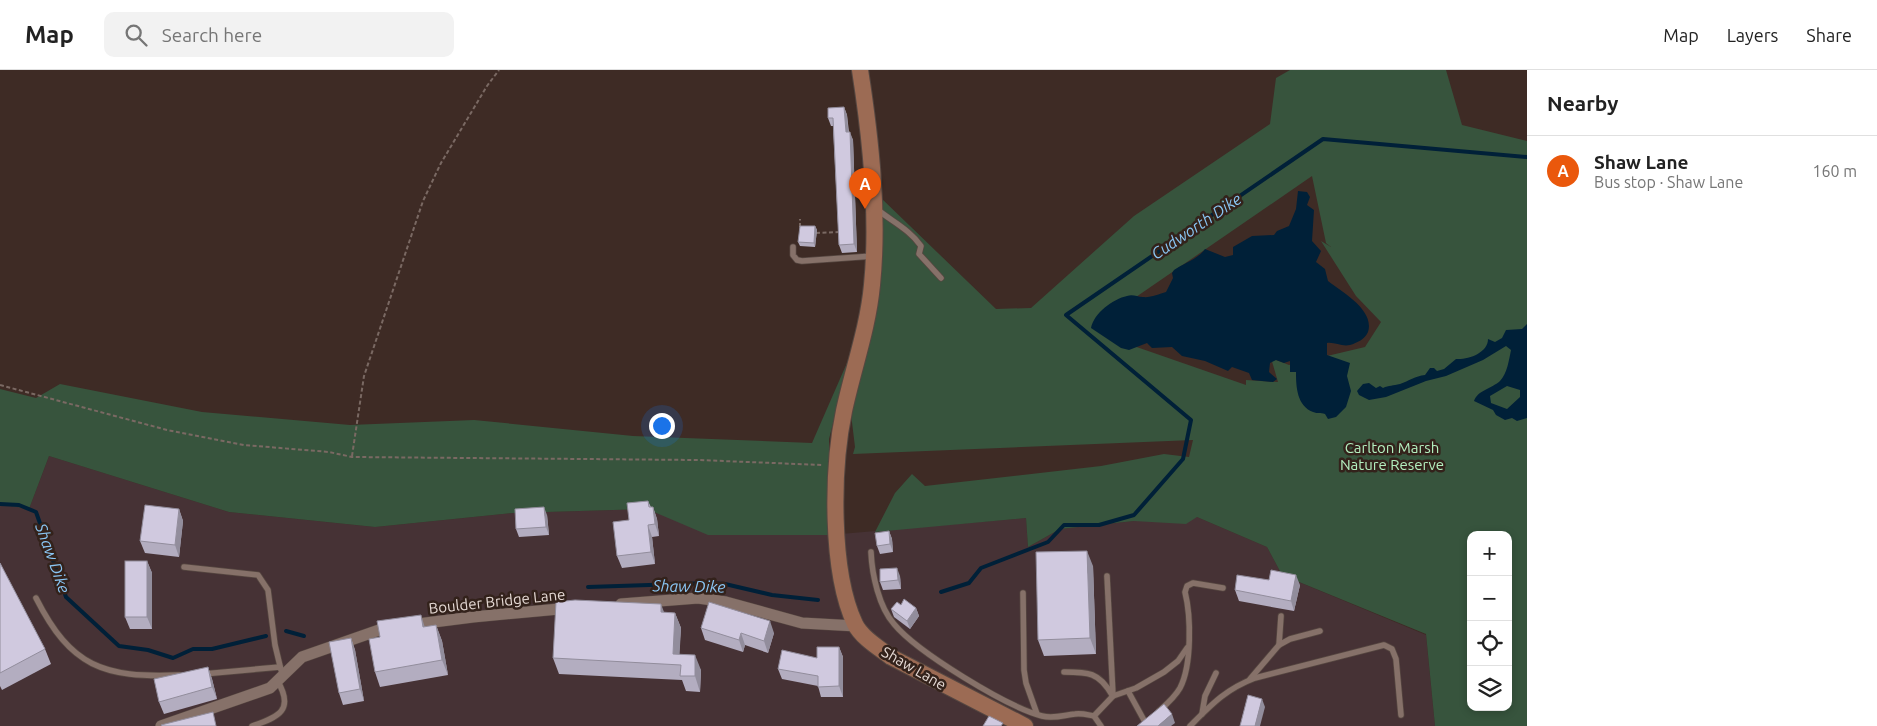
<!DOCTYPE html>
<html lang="en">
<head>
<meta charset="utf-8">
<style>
	body { margin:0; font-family:Ubuntu,sans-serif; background:#f2f2f2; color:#222 }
	.controls { position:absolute; right:15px; bottom:15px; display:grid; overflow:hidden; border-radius:10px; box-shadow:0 2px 8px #0003 }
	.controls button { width:45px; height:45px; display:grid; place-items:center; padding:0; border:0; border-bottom:1px solid #e0e0e0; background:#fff; color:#222; font:25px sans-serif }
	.you { position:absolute; left:661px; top:355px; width:18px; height:18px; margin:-12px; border:4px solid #fff; border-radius:50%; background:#1a73e8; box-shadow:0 0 0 8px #1a73e833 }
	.badge { display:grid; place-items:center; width:32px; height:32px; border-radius:50%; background:#ea580c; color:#fff; font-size:16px; font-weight:700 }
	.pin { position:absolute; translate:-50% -41px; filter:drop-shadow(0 1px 2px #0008) }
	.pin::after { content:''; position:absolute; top:26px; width:18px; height:15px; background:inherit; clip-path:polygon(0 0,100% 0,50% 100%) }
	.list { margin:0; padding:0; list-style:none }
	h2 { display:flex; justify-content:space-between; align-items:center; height:65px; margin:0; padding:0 20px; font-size:21px }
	h2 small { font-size:16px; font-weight:400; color:#767676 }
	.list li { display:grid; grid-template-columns:32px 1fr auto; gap:15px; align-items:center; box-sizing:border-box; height:70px; padding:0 20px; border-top:1px solid #e0e0e0 }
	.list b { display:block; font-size:19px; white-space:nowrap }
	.list p { margin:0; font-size:16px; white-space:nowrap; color:#767676 }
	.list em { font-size:16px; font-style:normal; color:#767676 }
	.icon { flex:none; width:28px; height:28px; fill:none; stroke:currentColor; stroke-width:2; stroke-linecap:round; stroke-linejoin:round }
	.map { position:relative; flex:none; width:1527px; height:656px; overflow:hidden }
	header { display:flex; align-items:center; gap:30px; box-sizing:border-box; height:70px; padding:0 25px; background:#fff; border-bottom:1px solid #e0e0e0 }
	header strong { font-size:24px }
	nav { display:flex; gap:28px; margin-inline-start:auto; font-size:18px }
	.search { width:350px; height:45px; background:#f2f2f2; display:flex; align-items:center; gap:12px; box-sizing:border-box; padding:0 18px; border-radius:10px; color:#767676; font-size:19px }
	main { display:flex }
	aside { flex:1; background:#fff }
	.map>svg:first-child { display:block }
	.industrial { fill:#463235 }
	.green { fill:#37543d; fill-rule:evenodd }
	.water { fill:#002038; fill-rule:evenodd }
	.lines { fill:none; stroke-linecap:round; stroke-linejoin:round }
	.stream { stroke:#002038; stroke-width:4 }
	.lane-casing { stroke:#564741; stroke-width:7 }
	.street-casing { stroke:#564741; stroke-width:12 }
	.secondary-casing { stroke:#564741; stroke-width:18 }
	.path { stroke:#7a6963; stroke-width:2; stroke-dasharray:4 2.5; stroke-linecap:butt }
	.lane { stroke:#867169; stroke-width:5.5 }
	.street { stroke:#867169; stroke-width:11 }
	.secondary { stroke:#9c6b54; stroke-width:16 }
	.wall { fill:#b3adc0 }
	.shaded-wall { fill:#928d9c }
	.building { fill:#d0c9df; stroke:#928d9c }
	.labels { text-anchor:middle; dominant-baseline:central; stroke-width:5; stroke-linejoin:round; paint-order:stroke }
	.park-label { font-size:15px; fill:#b3efbf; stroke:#33221b }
	.street-label { font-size:15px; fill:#e6dad5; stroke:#33221b }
	.water-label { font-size:16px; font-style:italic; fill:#8ac6f4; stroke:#33221b }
</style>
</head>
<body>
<header>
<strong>Map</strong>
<div class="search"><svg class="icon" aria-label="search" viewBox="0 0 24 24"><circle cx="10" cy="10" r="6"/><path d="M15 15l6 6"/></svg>Search here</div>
<nav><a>Map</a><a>Layers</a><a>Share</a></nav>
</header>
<main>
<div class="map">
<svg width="1527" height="656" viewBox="0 0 1527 656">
	<rect width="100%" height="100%" fill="#3e2b25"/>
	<polygon class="industrial" points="49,386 229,442 375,457 513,443 647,439 829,465 1026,448 1028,477 1060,459 1134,451 1197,447 1267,477 1282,505 1426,565 1435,656 0,656 0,434 29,439"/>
	<g class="green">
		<path d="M 1290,0 L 1446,0 L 1462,55 L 1527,71 L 1527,656 L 1435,656 L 1426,564 L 1282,505 L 1267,477 L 1197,447 L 1186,454 L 1134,451 L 1060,459 L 1028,477 L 1026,448 L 875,462 L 895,423 L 912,404 L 925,416 L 1101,396 L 1164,384 L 1189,387 L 1193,370 L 853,384 L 855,377 L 851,344 L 881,128 L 996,239 L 1031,238 L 1134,146 L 1270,54 L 1276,8 ZM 1312,106 L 1326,173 L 1331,177 L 1321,171 L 1356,226 L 1381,252 L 1365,277 L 1289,295 L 1271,288 L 1278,312 L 1246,310 L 1246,315 L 1128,274 L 1104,249 ZM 1471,465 L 1508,465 L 1508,637 L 1471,637 Z"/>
		<polygon points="850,286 829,369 829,465 708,465 647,439 513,443 375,457 229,442 49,386 29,439 0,434 0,319 36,328 60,314 202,342 350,355 474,350 633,366 812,373"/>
	</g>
	<g class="water">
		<path d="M 1298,121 L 1307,122 L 1310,127 L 1307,135 L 1314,140 L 1312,171 L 1321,181 L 1316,192 L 1325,199 L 1328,211 C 1342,222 1375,240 1368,262 C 1365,269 1357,273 1350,275 C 1342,277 1335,272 1327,273 L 1327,285 L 1350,293 L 1347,306 L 1351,321 L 1346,337 L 1336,347 L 1328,349 L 1325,344 C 1320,342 1318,344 1313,342 C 1297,336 1296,317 1296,302 L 1290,302 L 1290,291 L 1284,293 L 1276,290 L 1270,293 L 1269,302 L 1277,309 L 1273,312 L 1252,310 L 1249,303 L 1232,297 L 1228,301 L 1205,291 L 1182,286 L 1172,277 L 1152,278 L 1147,273 L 1129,280 L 1121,278 L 1091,258 C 1094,243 1113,229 1127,226 C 1133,224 1137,227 1143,227 C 1150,228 1159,224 1166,222 L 1173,208 L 1172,203 L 1174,200 C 1184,193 1198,189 1205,179 L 1225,187 L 1233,185 L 1233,177 L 1252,166 L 1274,165 L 1277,161 L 1289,156 L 1296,139 Z"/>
		<path d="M 1527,254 L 1527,348 L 1517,351 L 1512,348 L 1505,350 L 1496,345 L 1493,340 L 1474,331 C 1478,320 1491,319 1500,311 C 1507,304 1509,290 1511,280 L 1506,276 L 1483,290 L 1446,306 L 1426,311 L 1386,327 L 1369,330 L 1359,325 L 1357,321 L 1363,314 L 1369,313 L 1376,318 L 1380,316 L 1383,318 C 1389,315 1393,316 1400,314 C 1409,311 1415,306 1425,305 L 1430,298 L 1434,298 L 1437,301 L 1444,299 L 1456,289 C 1468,290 1488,283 1488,269 L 1495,272 L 1502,268 L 1506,260 L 1522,259 ZM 1507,316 L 1520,320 L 1520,327 L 1507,339 L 1491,333 L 1490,326 Z"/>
	</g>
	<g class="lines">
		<g class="stream">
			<polyline points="0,434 19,435 36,442 66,527 119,576 148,580 173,588 193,579 212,579 266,566"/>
			<polyline points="588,517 710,513 725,514 772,525 818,530"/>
			<polyline points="941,522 969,513 981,498 1048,472 1064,455 1099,455 1134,445 1183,389 1191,350 1066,245 1323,69 1527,87"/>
			<polyline points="286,561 304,566"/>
		</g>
		<defs>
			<g id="lane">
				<path d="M 878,140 C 893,152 910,160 921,176 L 919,184 L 941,208"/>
				<polyline points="793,177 793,185 797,190 802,191 873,186"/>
				<path d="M 871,482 C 872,505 879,537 894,554 C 917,582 1007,637 1042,646 C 1054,649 1064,645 1075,644 C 1082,643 1088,645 1094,646 L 1101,656"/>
				<polyline points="184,497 258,505 268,520 275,575 281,600"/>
				<polyline points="1107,506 1113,626"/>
				<polyline points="1023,523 1024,600 1026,613 1037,644"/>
				<path d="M 36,528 C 71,597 103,608 179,605"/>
				<polyline points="1279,575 1281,546"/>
				<path d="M 1064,602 C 1088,602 1099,602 1112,625"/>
				<polyline points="203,604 280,597"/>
				<polyline points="1250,609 1279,575 1290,569 1320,561"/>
				<polyline points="1128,621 1145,652"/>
				<path d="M 1159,641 C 1167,634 1175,627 1180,618 C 1192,595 1191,546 1185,522 L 1187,516 L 1193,513 L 1223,518"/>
				<polyline points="1202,644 1205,626 1216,603"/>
				<polyline points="1094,646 1113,626 1136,618 1164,602 1178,591 1187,578"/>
				<path d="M 252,656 C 279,647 295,640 277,610"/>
				<path d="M 1190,656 C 1212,634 1226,619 1255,608 L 1384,575 L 1392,579 L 1396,589 L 1401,645"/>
			</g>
			<g id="street">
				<polyline points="621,534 698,528 726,532 802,553 856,556"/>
				<polyline points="410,555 473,547 570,538"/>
				<polyline points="161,656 270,618 302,587 382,559 394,558"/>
			</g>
			<path id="secondary" d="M 860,0 C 871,70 879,145 872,215 C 868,258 853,299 844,341 C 832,398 830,501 855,554 C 861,567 879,578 891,587 L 1025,656"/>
		</defs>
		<use href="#lane" class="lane-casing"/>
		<use href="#street" class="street-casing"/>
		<use href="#secondary" class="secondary-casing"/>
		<g class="path">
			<polyline points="800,157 800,149"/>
			<polyline points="816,163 839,162"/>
			<polyline points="0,315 167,360 244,375 329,382 352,387 698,390 823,395"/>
			<polyline points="352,386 364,306 423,131 441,93 487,16 499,0"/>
		</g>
		<use href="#lane" class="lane"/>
		<use href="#street" class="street"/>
		<use href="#secondary" class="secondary"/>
	</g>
	<g class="wall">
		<polygon points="844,37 847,45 849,62 853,70 857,182 842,183 839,175 833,56 831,56 828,48"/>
		<polygon points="815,156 817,160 815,177 800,176 798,172"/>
		<polygon points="648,431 651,437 653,437 657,449 659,466 652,467 655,494 622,498 617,486 629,450"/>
		<polygon points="179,439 183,451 179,487 145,483 140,471"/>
		<polygon points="547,445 549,465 519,467 516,459"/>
		<polygon points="889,461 892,469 893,482 880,484 877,476"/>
		<polygon points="147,491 152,503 152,559 130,559 125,547"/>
		<polygon points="0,493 45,579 51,594 2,620 0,616"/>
		<polygon points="1093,496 1096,584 1044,586 1038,570"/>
		<polygon points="900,506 901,519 883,520 880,512"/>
		<polygon points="1300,515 1294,541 1239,531 1235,520"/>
		<polygon points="901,535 916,538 919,546 910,559 894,547 891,539"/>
		<polygon points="664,542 675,543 681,558 679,584 701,600 700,622 686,621 682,610 559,604 553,588"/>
		<polygon points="436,555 442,571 448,605 380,617 375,602 425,557"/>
		<polygon points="701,558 774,563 768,583 745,575 743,582 705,570"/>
		<polygon points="351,568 355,580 364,631 343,635 339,623"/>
		<polygon points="839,577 843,587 843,627 821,627 818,616 782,609 778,599 817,588"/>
		<polygon points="208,597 212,609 217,629 164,644 159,632"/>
	</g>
	<g class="shaded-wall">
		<polygon points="844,37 847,45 849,71 846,62"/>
		<polygon points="850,62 853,70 857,182 854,174"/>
		<polygon points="815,156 817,160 815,177 814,173"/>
		<polygon points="544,437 547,445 549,465 546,457"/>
		<polygon points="653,437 657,449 659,466 655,454"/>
		<polygon points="179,439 183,451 179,487 175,475"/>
		<polygon points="648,455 652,467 655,494 651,482"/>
		<polygon points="889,461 892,469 893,482 890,474"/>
		<polygon points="1087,481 1093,496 1096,584 1090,568"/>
		<polygon points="147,491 152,503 152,559 147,547"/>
		<polygon points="897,498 900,506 901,519 898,510"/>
		<polygon points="1296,505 1300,515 1294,541 1291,531"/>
		<polygon points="661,534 667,550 661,542"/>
		<polygon points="916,538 919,546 910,559 907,551"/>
		<polygon points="675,543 681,558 679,595 673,584"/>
		<polygon points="421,545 426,561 423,557"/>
		<polygon points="770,551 774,563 768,583 764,571"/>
		<polygon points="436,555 442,571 448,605 442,590"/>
		<polygon points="741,563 745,575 743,582 739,570"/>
		<polygon points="351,568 355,580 364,631 360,619"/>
		<polygon points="839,577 843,587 843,627 839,616"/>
		<polygon points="695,585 701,600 700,622 695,606"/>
		<polygon points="208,597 212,609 217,629 212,617"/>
		<polygon points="1262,629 1265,637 1260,656 1255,656"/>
		<polygon points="1172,644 1175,653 1171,656 1158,656"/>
	</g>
	<g class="building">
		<polygon points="844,37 846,62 850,62 854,174 839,175 833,48 828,48 828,38"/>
		<polygon points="800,156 815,156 814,173 798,172"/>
		<polygon points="648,431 649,437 653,437 655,454 648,455 651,482 617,486 613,452 629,450 627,433"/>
		<polygon points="145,435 179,439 175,475 140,471"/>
		<polygon points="544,437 546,457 516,459 515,439"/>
		<polygon points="889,461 890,474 877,476 875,463"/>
		<polygon points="1087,481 1090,568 1038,570 1036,482"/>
		<rect x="125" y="491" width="22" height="56"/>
		<polygon points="0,493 45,579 0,603"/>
		<polygon points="897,498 898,510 880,512 880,499"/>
		<polygon points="1271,500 1296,505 1291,531 1235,520 1237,505 1269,510"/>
		<polygon points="904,529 916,538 907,551 891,539 897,532 901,535"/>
		<polygon points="575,530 661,534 661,542 675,543 673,584 695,585 695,606 680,606 681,595 553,588 556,532"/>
		<polygon points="709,532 770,551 764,571 741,563 739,570 701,558"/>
		<polygon points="421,545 423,557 436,555 442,590 375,602 369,569 380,567 377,551"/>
		<polygon points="351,568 360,619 339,623 329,572"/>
		<polygon points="817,577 839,577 839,616 818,617 818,606 778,599 782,580 817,588"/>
		<polygon points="208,597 212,617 159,632 154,609"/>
		<polygon points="1248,625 1262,629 1255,656 1240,656"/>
		<polygon points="1164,634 1172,644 1158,656 1137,656"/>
		<polygon points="213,642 216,656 162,656 161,655"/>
		<polygon points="989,646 1003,653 1001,656 983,656"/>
	</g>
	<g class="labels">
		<g class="park-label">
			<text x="1392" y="377">Carlton Marsh<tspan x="1392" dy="17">Nature Reserve</tspan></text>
		</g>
		<g class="street-label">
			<text transform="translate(497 531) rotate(-6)">Boulder Bridge Lane</text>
			<text transform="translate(914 598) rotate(30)">Shaw Lane</text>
		</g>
		<g class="water-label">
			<text transform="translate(1196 156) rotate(-34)">Cudworth Dike</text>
			<text transform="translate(53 488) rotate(70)">Shaw Dike</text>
			<text transform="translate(689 516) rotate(1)">Shaw Dike</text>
		</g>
	</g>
</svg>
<div class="controls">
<button>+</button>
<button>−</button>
<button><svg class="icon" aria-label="locate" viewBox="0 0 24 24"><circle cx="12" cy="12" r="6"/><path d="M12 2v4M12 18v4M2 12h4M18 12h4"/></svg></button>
<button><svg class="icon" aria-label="layers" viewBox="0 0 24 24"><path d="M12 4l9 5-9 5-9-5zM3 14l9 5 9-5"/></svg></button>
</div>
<div class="you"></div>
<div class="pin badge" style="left:865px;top:139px">A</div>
</div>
<aside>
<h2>Nearby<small></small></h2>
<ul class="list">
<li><span class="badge">A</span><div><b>Shaw Lane</b><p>Bus stop · Shaw Lane</p></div><em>160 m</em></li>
</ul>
</aside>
</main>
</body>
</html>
